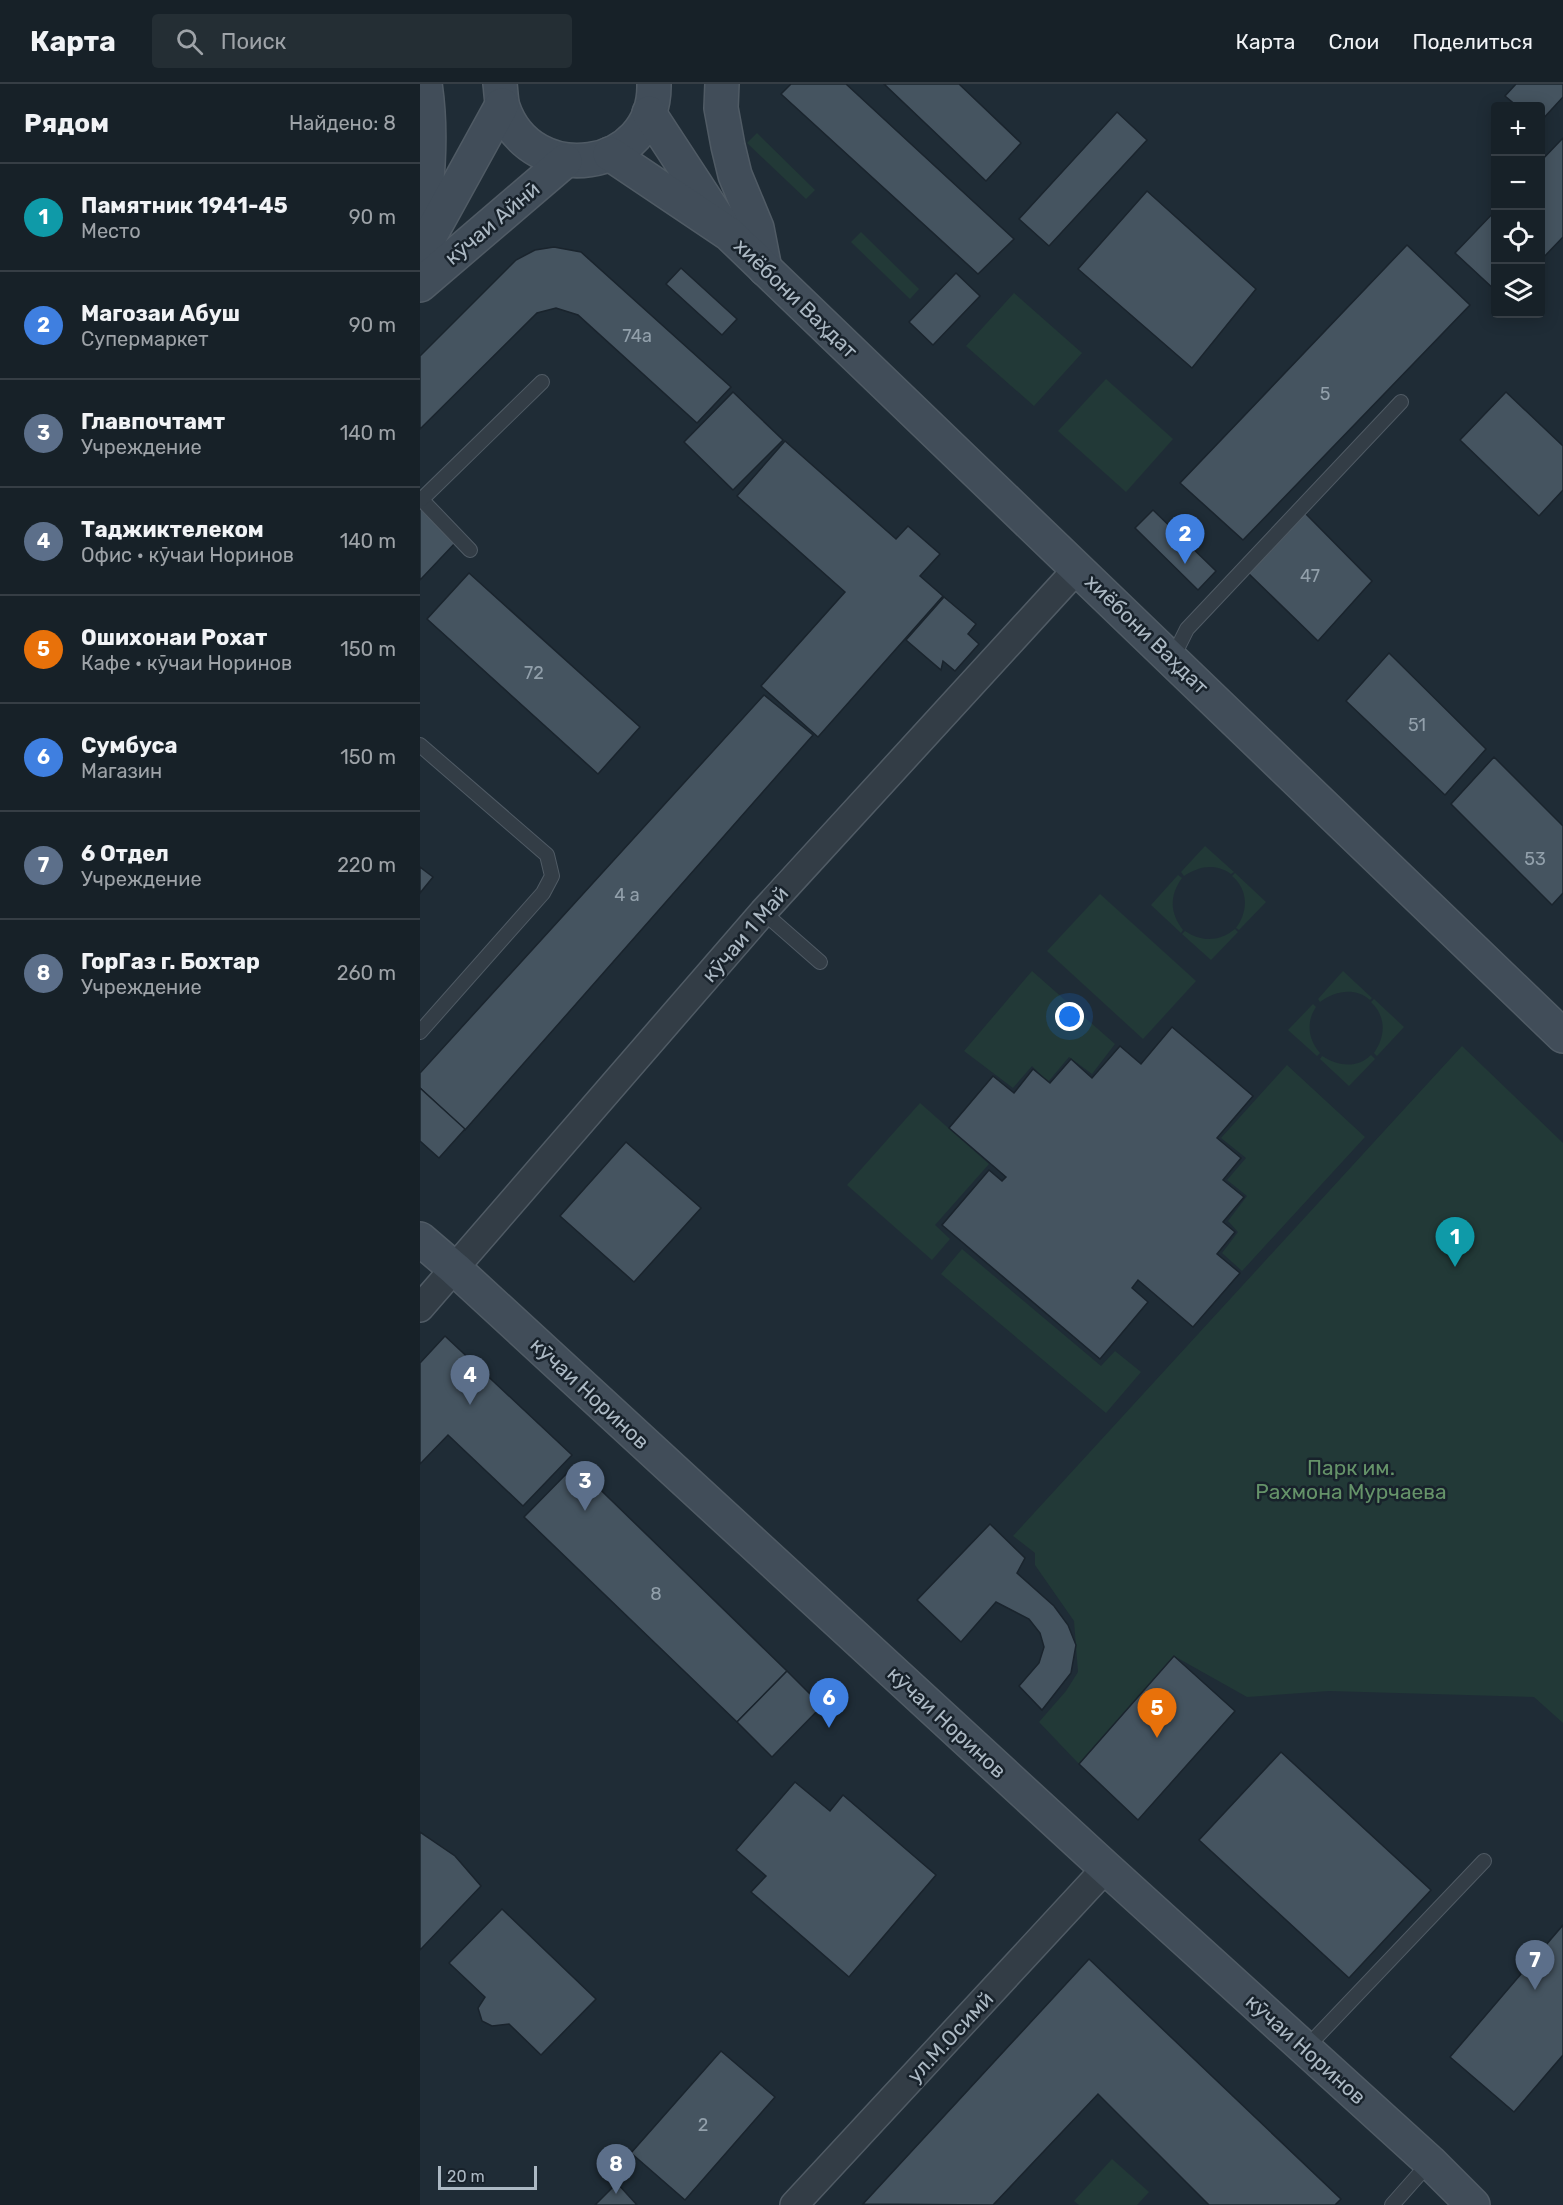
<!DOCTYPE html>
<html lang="ru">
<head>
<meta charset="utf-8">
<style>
	body { margin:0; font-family:Rubik,sans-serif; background:#242e34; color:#f1f3f6 }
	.controls { position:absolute; right:18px; top:18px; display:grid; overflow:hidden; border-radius:6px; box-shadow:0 3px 15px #0003 }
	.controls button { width:54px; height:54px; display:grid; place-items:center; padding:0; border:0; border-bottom:2px solid #363e45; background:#172128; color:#f1f3f6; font:30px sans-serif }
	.scale { position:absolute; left:18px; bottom:15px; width:99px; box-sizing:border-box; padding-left:6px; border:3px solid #acb9c4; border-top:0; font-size:16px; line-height:21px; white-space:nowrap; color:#acb9c4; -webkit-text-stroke:4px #18222b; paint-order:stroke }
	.you { position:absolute; left:650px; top:933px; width:21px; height:21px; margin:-15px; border:4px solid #fff; border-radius:50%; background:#1a73e8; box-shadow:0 0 0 9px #1a73e833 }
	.badge { display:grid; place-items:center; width:39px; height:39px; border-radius:50%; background:#1a73e8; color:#fff; font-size:20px; font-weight:700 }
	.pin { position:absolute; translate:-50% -50px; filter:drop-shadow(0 2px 3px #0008) }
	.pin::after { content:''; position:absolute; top:32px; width:21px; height:18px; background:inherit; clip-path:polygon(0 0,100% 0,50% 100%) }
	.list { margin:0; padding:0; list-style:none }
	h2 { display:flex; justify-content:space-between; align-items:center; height:78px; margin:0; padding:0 24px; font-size:26px }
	h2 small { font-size:20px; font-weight:400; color:#9ea3a8 }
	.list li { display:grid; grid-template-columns:39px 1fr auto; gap:18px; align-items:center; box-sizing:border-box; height:108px; padding:0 24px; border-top:2px solid #363e45 }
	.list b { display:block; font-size:22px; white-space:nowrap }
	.list p { margin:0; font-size:20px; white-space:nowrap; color:#9ea3a8 }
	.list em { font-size:20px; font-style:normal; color:#9ea3a8 }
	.icon { flex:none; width:33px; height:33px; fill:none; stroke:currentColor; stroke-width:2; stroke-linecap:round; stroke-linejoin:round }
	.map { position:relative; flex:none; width:1143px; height:2121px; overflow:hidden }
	header { display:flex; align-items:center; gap:36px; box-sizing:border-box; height:84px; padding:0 30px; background:#172128; border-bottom:2px solid #363e45 }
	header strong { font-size:28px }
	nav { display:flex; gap:33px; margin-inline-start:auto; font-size:21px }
	.search { width:420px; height:54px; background:#242e34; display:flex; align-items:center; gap:15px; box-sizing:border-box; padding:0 21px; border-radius:6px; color:#9ea3a8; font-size:22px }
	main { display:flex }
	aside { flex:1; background:#172128 }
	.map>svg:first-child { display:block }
	.green { fill:#223937 }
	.building { fill:#455460; stroke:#1a242d; stroke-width:1.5 }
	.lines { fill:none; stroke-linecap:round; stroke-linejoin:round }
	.lane-casing { stroke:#505b65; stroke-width:16 }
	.street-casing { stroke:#505b65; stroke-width:30 }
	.secondary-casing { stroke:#505b65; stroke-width:36 }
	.lane { stroke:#333d46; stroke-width:14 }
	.street { stroke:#333d46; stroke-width:27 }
	.secondary { stroke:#414d59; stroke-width:33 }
	.labels { text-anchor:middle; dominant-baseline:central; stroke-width:5; stroke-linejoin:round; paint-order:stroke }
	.number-label { font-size:18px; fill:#92a0ab }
	.street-label { font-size:21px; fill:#acb9c4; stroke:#18222b }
	.park-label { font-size:21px; fill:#659369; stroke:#18222b }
</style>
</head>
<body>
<header>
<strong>Карта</strong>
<div class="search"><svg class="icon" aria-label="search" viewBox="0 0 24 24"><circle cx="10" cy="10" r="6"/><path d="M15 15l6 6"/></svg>Поиск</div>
<nav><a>Карта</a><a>Слои</a><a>Поделиться</a></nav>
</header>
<main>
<aside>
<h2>Рядом<small>Найдено: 8</small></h2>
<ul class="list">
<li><span class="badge" style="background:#0f9aa8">1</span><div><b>Памятник 1941-45</b><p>Место</p></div><em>90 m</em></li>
<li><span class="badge" style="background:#3f7fe0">2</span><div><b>Магозаи Абуш</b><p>Супермаркет</p></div><em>90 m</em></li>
<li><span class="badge" style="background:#5c6f8a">3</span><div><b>Главпочтамт</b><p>Учреждение</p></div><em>140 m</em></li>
<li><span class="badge" style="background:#5c6f8a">4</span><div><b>Таджиктелеком</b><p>Офис · кӯчаи Норинов</p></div><em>140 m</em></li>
<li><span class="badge" style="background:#e8710a">5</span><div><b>Ошихонаи Рохат</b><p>Кафе · кӯчаи Норинов</p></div><em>150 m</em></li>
<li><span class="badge" style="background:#3f7fe0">6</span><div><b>Сумбуса</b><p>Магазин</p></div><em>150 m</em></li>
<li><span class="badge" style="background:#5c6f8a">7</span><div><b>6 Отдел</b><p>Учреждение</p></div><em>220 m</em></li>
<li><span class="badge" style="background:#5c6f8a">8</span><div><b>ГорГаз г. Бохтар</b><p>Учреждение</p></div><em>260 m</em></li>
</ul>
</aside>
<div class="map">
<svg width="1143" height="2121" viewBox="0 0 1143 2121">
	<rect width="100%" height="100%" fill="#1f2c36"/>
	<g class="green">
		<polygon points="337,49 395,106 386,115 327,59"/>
		<polygon points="441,148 499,205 490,215 431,158"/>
		<polygon points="594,209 662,269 614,322 546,262"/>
		<polygon points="686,295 753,355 706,408 638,347"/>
		<path d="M 785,762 L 814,788 L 811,790 C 796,779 779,782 764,792 L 761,788 Z"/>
		<path d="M 815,789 L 846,818 L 819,846 L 816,844 C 829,827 828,805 812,792 Z"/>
		<path d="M 758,791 L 762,794 C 749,812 750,829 763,846 L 761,849 L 731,821 Z"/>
		<polygon points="680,810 776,897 723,955 627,867"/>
		<path d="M 815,845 L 818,848 L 791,876 L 762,850 L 765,847 C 781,858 799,858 815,845 Z"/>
		<polygon points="612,887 695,960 672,990 649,973 628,998 612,982 593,1004 544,967"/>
		<path d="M 923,887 L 952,914 L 950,916 C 935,903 915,907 900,918 L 898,915 Z"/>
		<path d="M 954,915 L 984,943 L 957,972 L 954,969 C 966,952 966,932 951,918 Z"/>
		<path d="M 893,920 L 896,923 C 886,938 888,955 900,969 L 897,972 L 868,946 Z"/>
		<polygon points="1042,962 1143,1059 1143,1639 1114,1613 909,1607 827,1613 754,1572 659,1680 619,1638 646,1607 658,1588 654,1537 615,1481 615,1469 593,1452"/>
		<path d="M 951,971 L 955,975 L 929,1002 L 900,975 L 902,972 C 918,982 937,985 951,971 Z"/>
		<polygon points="867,981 945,1053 822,1187 802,1169 818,1148 808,1137 827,1112 807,1096 826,1074 801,1054"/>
		<polygon points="500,1019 569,1080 515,1141 530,1155 512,1176 427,1101"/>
		<polygon points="542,1165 681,1282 695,1267 721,1288 686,1329 521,1190"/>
		<polygon points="692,2075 729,2108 717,2121 659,2121 654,2117"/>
	</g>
	<g class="building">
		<polygon points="371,0 426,0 594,155 558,190 361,10"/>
		<polygon points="464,0 539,0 601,59 566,97"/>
		<polygon points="1096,0 1143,0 1143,13 1120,38 1120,22 1097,22 1085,12"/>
		<polygon points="697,28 727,56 629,162 599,135"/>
		<polygon points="1143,54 1143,153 1120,177 1120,78"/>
		<polygon points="727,107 836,205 772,284 658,185"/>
		<polygon points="1076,126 1076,207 1035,169"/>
		<polygon points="987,161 1050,221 823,456 760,399"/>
		<polygon points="134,163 161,168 311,303 277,339 158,231 136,224 117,229 0,345 0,272 96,176 115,166"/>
		<polygon points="261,184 317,235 302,251 246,200"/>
		<polygon points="536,189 560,212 513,261 489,238"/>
		<polygon points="313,308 363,356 313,406 264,358"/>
		<polygon points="1086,308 1143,362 1143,406 1119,432 1040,356"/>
		<polygon points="365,357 476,455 488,442 520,470 500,492 523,512 398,653 341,602 425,508 317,412"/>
		<polygon points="0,424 36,458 0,496"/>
		<polygon points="733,426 796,487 778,506 715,444"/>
		<polygon points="884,428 952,497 898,557 827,488"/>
		<polygon points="49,489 220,643 178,690 7,535"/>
		<polygon points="524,513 556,540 548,550 559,560 535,587 523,577 521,586 486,556"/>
		<polygon points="969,569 1066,665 1025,711 926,617"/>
		<polygon points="344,611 393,651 45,1046 0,1004 0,989"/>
		<polygon points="1074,673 1143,742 1143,809 1132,821 1031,720"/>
		<polygon points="0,783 13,793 0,809"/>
		<polygon points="752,943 833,1012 797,1054 821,1074 803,1096 824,1113 803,1138 815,1148 797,1170 820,1189 773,1243 718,1196 712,1204 728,1218 680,1275 522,1141 569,1086 582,1097 586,1093 529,1044 573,992 594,1009 613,985 630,999 651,975 672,994 700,962 721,980"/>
		<polygon points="0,1004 45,1045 19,1074 0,1057"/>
		<polygon points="206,1058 281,1124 214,1198 140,1132"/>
		<polygon points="25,1252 152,1371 103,1422 28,1351 0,1380 0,1279"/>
		<polygon points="155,1381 367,1587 317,1638 104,1433"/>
		<polygon points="570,1440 605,1474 597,1489 634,1522 648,1541 656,1561 651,1589 622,1626 599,1602 619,1579 624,1563 620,1549 609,1535 576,1518 541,1558 497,1516"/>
		<polygon points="754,1572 815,1627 718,1736 659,1680"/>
		<polygon points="367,1587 402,1622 352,1673 317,1638"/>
		<polygon points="861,1668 1011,1806 929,1894 779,1756"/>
		<polygon points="375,1698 410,1727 423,1711 516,1791 429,1893 331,1808 346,1792 316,1766"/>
		<polygon points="0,1748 35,1772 61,1802 0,1866"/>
		<polygon points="82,1825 176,1915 121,1971 89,1940 72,1942 62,1937 58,1924 65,1913 29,1879"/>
		<polygon points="1143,1841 1143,1971 1094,2028 1030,1973"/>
		<polygon points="669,1875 921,2115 915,2121 789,2121 678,2010 573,2121 443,2120"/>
		<polygon points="301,1967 355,2013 265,2116 211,2069"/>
		<polygon points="197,2099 217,2121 175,2121"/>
	</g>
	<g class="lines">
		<defs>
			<g id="lane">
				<polyline points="0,414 50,466"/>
				<polyline points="2,415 122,298"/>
				<polyline points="752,575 767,545 981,318"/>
				<polyline points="0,661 127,771 132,792 123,809 0,948"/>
				<polyline points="343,828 400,878"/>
				<polyline points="885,1965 1064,1777"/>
				<polyline points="972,2121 1010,2078"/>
			</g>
			<g id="street">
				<polyline points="0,1224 343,828 658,484"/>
				<polyline points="374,2121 686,1784"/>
			</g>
			<g id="secondary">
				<path d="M 80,0 C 81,7 81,16 83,23 C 111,106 236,88 234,0"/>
				<polyline points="302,0 301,24 308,62 315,91 337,144 345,185"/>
				<polyline points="229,29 301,139"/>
				<polyline points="190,70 309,150 1143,952"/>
				<path d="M 0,157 C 7,105 13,52 5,0"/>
				<polyline points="0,170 82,21"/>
				<polyline points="0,201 145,77"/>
				<polyline points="0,1155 35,1185 686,1784 1010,2078 1053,2121"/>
			</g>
		</defs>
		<use href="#lane" class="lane-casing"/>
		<use href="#street" class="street-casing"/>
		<use href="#secondary" class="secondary-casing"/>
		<use href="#lane" class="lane"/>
		<use href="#street" class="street"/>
		<use href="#secondary" class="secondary"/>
	</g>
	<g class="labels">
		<g class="number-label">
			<text x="217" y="252">74а</text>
			<text x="905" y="310">5</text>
			<text x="890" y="492">47</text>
			<text x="114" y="589">72</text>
			<text x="997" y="641">51</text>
			<text x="1115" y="775">53</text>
			<text x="207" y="811">4 a</text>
			<text x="236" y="1510">8</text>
			<text x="283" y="2041">2</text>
		</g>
		<g class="street-label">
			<text transform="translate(72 139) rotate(-40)">кӯчаи Айнӣ</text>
			<text transform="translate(376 214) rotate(44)">хиёбони Ваҳдат</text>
			<text transform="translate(727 550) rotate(44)">хиёбони Ваҳдат</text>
			<text transform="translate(325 850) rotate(-49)">кӯчаи 1 Май</text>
			<text transform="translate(170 1309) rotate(43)">кӯчаи Норинов</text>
			<text transform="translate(527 1638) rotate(43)">кӯчаи Норинов</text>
			<text transform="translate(530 1953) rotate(-47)">ул.М.Осимй</text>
			<text transform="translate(886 1965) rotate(42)">кӯчаи Норинов</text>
		</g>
		<g class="park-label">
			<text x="931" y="1383">Парк им.<tspan x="931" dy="24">Рахмона Мурчаева</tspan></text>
		</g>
	</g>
</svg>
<div class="controls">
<button>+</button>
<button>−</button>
<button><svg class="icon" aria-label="locate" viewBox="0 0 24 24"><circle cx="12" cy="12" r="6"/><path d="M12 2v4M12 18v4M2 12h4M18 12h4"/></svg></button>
<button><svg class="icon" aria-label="layers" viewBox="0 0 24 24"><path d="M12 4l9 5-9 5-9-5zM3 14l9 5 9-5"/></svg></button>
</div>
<div class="scale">20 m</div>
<div class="you"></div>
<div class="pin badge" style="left:1035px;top:1183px;background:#0f9aa8">1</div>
<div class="pin badge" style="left:765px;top:480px;background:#3f7fe0">2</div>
<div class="pin badge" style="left:165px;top:1427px;background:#5c6f8a">3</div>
<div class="pin badge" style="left:50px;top:1321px;background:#5c6f8a">4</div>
<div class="pin badge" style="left:737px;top:1654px;background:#e8710a">5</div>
<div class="pin badge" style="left:409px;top:1644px;background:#3f7fe0">6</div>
<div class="pin badge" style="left:1115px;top:1906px;background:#5c6f8a">7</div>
<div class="pin badge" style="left:196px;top:2110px;background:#5c6f8a">8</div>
</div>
</main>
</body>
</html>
